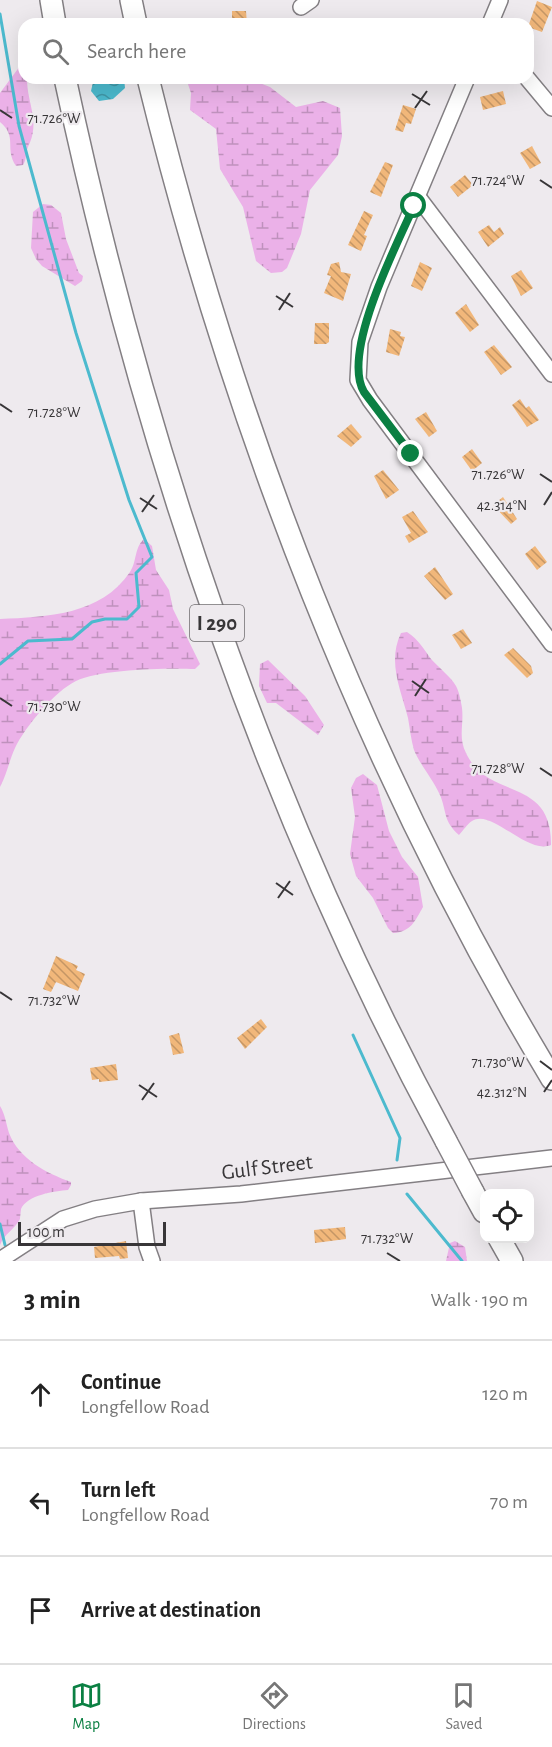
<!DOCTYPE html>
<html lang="en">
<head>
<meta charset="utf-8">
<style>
	body { margin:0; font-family:"Alegreya Sans",sans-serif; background:#f2f2f2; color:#222 }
	.controls { position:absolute; right:18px; bottom:18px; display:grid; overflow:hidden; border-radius:12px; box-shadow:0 6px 24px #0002 }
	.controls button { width:54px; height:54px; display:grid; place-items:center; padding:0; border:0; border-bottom:2px solid #e0e0e0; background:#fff; color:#222; font:30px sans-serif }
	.scale { position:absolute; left:18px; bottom:15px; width:148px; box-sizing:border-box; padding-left:6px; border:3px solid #383638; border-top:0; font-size:16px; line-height:21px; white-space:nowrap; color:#383638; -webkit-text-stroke:4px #eeeaee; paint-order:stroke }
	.stop { position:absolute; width:18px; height:18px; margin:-14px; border:4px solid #0b8043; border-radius:50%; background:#fff }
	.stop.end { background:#0b8043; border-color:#fff; box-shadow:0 2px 6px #0008 }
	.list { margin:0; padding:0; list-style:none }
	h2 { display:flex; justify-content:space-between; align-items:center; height:78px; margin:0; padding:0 24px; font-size:26px }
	h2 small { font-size:20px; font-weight:400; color:#767676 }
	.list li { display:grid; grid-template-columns:39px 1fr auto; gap:18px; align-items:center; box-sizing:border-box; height:108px; padding:0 24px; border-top:2px solid #e0e0e0 }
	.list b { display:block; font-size:22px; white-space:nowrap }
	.list p { margin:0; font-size:20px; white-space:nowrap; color:#767676 }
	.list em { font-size:20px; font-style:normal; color:#767676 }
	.icon { flex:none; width:33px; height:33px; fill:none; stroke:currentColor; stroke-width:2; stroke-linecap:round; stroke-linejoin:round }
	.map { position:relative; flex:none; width:552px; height:1261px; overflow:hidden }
	.search { position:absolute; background:#fff; box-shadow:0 6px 24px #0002; left:18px; right:18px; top:18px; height:66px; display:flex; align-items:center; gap:15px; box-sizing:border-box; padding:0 21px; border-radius:18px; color:#767676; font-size:22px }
	.sheet { height:402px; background:#fff }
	nav { display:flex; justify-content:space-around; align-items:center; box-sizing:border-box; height:84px; border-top:2px solid #e0e0e0; background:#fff; font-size:16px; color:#767676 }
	nav a { display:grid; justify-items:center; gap:3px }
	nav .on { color:#0b8043 }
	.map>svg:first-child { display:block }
	.wetland { fill:url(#wetland-marsh) }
	.water { fill:url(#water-waves) }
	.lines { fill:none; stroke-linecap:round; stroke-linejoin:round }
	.stream { stroke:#4cbace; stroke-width:3 }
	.building { fill:url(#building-back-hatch) }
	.minor-casing { stroke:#837f83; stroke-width:18 }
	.highway-casing { stroke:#837f83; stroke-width:24 }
	.minor { stroke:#fff; stroke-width:15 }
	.highway { stroke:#fff; stroke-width:21 }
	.highway-bridge-casing { stroke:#837f83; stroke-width:24; stroke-linecap:butt }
	.highway-bridge { stroke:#fff; stroke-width:21 }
	.route { stroke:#0b8043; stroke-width:8 }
	.ticks { fill:none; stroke:#383638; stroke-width:2 }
	.labels { text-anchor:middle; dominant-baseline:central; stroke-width:4.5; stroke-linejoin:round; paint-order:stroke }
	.shield { fill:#eeeaee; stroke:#6f6c6f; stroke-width:1.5 }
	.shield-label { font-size:21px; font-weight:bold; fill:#383638 }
	.street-label { font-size:22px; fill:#383638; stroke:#eeeaee }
	.ticks-label { font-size:15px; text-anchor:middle; fill:#383638; stroke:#eeeaee; stroke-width:4.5; stroke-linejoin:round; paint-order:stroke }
</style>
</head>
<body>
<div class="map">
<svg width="552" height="1261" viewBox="0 0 552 1261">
	<defs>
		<pattern id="wetland-marsh" width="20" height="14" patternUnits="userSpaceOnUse" patternTransform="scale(1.5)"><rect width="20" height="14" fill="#ebb1e8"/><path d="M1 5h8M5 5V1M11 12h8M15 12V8" fill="none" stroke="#bf91bd"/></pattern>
		<pattern id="water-waves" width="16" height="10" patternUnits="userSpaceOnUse" patternTransform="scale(1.5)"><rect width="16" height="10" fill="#4cbace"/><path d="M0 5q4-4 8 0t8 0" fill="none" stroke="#4098a8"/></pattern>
		<pattern id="building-back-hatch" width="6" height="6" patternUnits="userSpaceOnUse" patternTransform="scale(1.5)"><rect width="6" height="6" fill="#f1b77a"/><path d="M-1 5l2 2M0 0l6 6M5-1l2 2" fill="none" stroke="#c49665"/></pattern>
	</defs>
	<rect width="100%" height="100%" fill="#eeeaee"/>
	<g class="wetland">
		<path d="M 20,66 L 24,68 L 24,78 L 27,78 C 27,105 41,121 28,147 C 25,154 27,159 23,165 L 16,166 C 4,148 18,137 0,122 L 0,93 Z"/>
		<polygon points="186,78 247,78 270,87 296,107 323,101 340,108 342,136 338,155 310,190 301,234 287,268 282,272 271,273 256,261 243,207 220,169 216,129 190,110 191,93"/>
		<polygon points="43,204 51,205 61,213 66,239 79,273 83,276 82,281 75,286 42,266 36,259 31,248 33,212"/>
		<path d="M 144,539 L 152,546 L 156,570 L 169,590 L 173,609 L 200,664 L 195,669 C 167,668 100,669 76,681 C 55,691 25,727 15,748 C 9,761 7,774 0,787 L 0,619 C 47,617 101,615 130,572 C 137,562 134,548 144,539 Z"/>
		<path d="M 407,632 C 419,640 423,648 431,659 C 439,668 450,676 456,686 C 459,691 461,702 462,708 C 464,725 458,737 466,753 C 488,801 552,776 551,845 C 526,855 492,808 472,821 C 467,824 463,831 459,835 C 443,821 447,812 440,795 C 433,779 420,765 414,750 C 411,740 410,729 408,718 C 401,690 387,662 401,633 Z"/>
		<polygon points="268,660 305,696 324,725 318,735 276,703 267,703 259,686 260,664"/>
		<path d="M 363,774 L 377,785 L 389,831 L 402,857 L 418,877 L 423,907 C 415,921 411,932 393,933 L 388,928 L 373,898 L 356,876 L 350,854 L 355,817 L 351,788 L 356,778 Z"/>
		<path d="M 0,1106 C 5,1114 6,1123 9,1133 C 19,1159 46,1173 71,1182 L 71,1185 L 68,1190 C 55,1191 27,1195 21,1209 C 21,1210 20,1218 20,1219 C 15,1229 4,1234 0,1245 Z"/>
		<polygon points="455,1241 465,1247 467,1261 446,1261 450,1243"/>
	</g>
	<polygon class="water" points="94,78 124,78 125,88 113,99 99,101 91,91"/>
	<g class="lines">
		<g class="stream">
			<polyline points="0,14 19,126 76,333 129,500 152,557 136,573 139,607 127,619 105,619 92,622 72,639 28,641 0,664"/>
			<polyline points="353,1035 400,1138 397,1160"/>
			<polyline points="407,1194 462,1261"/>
			<polyline points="0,1224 5,1245"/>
		</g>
	</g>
	<g class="building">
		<polygon points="537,1 552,7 542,32 528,27"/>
		<polygon points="232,11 246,11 247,24 232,24"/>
		<polygon points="503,91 506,104 483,110 480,97"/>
		<polygon points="403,105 416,109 411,124 406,123 403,132 395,130"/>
		<polygon points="532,146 541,163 530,169 520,153"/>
		<polygon points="385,162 393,165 381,197 370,192"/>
		<polygon points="465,175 473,185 458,197 450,187"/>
		<polygon points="364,211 373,215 364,235 367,236 361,251 348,245"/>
		<polygon points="489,225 494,232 500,227 504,234 488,247 478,232"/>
		<polygon points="339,262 341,272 351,274 343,301 324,293 331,276 327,275 331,264"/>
		<polygon points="420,262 432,268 422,291 411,286"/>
		<polygon points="521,270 533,288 521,296 511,276"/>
		<polygon points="466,304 479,325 470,332 455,313"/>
		<polygon points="315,323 329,323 329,342 326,344 314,344"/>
		<polygon points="390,329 401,332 400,336 405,337 399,356 386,352"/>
		<polygon points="494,345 512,367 501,375 484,352"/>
		<polygon points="520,399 526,408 529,406 539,420 527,427 512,405"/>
		<polygon points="426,412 437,431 429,437 415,419"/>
		<polygon points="351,424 362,437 351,447 337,436"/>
		<polygon points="472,449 482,463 472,471 462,457"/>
		<polygon points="383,470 399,490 386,499 374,476"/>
		<polygon points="503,497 517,519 511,524 493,505"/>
		<polygon points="413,511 428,532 409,543 405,536 411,533 402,517"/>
		<polygon points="535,546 547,562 537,570 525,554"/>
		<polygon points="435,567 453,594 445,600 424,576"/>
		<polygon points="463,629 472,643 461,649 452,635"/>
		<polygon points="513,648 531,666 533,673 527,678 504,655"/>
		<polygon points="56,956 78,966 76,970 85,974 78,991 56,982 51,992 43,989"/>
		<polygon points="261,1019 267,1027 245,1049 237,1038"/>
		<polygon points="179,1033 184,1053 173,1055 169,1036"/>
		<polygon points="116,1064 118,1080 99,1082 99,1079 92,1080 90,1068"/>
		<polygon points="345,1227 346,1239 315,1243 314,1230"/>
		<polygon points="126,1241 128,1258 120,1259 119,1256 95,1258 94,1247"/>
	</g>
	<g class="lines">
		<defs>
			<g id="minor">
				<polyline points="301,7 311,0"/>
				<polyline points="490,24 500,0"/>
				<polyline points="467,78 379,287 360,342 358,380 370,400 552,644"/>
				<polyline points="527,78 552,108"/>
				<polyline points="418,197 552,374"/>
				<polyline points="141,1201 147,1247 152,1261"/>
				<polyline points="0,1260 63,1219 95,1209 141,1201 241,1194 552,1158"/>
			</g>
			<g id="highway">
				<polyline points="51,0 55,24"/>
				<polyline points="131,0 136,24"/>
				<path d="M 65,78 C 144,448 265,807 446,1141"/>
				<path d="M 148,78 C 234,428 366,770 552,1079"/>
				<polyline points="473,1192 484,1212"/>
				<polyline points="499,1238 512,1261"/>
			</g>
		</defs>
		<use href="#minor" class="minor-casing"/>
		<use href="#highway" class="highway-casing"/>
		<use href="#minor" class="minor"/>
		<use href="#highway" class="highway"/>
		<defs>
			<polyline id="highway-bridge" points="446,1141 473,1192"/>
		</defs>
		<use href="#highway-bridge" class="highway-bridge-casing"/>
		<use href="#highway-bridge" class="highway-bridge"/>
	</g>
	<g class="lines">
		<path class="route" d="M 411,454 L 364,392 C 341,353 396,246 414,206"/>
	</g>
	<path class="ticks" d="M 412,94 L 430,105M 415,108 L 427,91M 0,110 L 12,118M 540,180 L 552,188M 276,296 L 293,307M 279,310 L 290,293M 0,404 L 12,412M 540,474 L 552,482M 140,498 L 157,509M 544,505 L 552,492M 142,512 L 154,495M 412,681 L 429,693M 415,696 L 426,679M 0,698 L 12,706M 540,768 L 552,776M 276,883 L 293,895M 278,898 L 290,881M 0,992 L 12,1000M 540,1061 L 552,1070M 139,1085 L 157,1097M 544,1092 L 552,1080M 142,1100 L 154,1083M 387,1253 L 400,1261"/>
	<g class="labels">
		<rect class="shield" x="190" y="605" width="54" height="36" rx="4.5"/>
		<g class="shield-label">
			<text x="217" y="623">I 290</text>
		</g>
		<g class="street-label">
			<text transform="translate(267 1167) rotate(-7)">Gulf Street</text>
		</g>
	</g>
	<g class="ticks-label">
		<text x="54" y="123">71.726°W</text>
		<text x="498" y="185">71.724°W</text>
		<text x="54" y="417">71.728°W</text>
		<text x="498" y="479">71.726°W</text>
		<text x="502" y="510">42.314°N</text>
		<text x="54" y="711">71.730°W</text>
		<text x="498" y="773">71.728°W</text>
		<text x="54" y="1005">71.732°W</text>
		<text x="498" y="1067">71.730°W</text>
		<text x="502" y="1097">42.312°N</text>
		<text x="387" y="1243">71.732°W</text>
	</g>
</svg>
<div class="controls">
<button><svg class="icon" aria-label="locate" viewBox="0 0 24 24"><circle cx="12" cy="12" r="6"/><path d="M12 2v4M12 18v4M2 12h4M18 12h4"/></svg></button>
</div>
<div class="scale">100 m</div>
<div class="stop" style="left:414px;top:206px"></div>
<div class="stop end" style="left:411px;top:454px"></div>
<div class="search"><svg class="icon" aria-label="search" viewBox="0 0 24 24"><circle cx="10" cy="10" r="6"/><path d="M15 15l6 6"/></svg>Search here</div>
</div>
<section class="sheet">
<h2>3 min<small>Walk · 190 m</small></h2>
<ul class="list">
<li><svg class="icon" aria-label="ahead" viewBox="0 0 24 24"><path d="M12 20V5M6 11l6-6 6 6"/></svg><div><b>Continue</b><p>Longfellow Road</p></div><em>120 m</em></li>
<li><svg class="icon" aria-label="left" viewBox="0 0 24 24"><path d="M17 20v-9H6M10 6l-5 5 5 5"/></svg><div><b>Turn left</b><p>Longfellow Road</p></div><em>70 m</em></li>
<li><svg class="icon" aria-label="arrive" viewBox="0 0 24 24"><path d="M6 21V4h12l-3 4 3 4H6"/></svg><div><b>Arrive at destination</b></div></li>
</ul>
</section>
<nav>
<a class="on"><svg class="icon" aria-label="map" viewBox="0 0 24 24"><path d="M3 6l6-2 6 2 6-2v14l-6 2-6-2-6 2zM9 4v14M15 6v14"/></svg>Map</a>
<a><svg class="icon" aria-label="directions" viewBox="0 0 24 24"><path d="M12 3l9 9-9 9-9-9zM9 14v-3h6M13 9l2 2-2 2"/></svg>Directions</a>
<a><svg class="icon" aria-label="saved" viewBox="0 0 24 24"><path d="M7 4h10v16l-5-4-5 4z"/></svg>Saved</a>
</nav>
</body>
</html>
